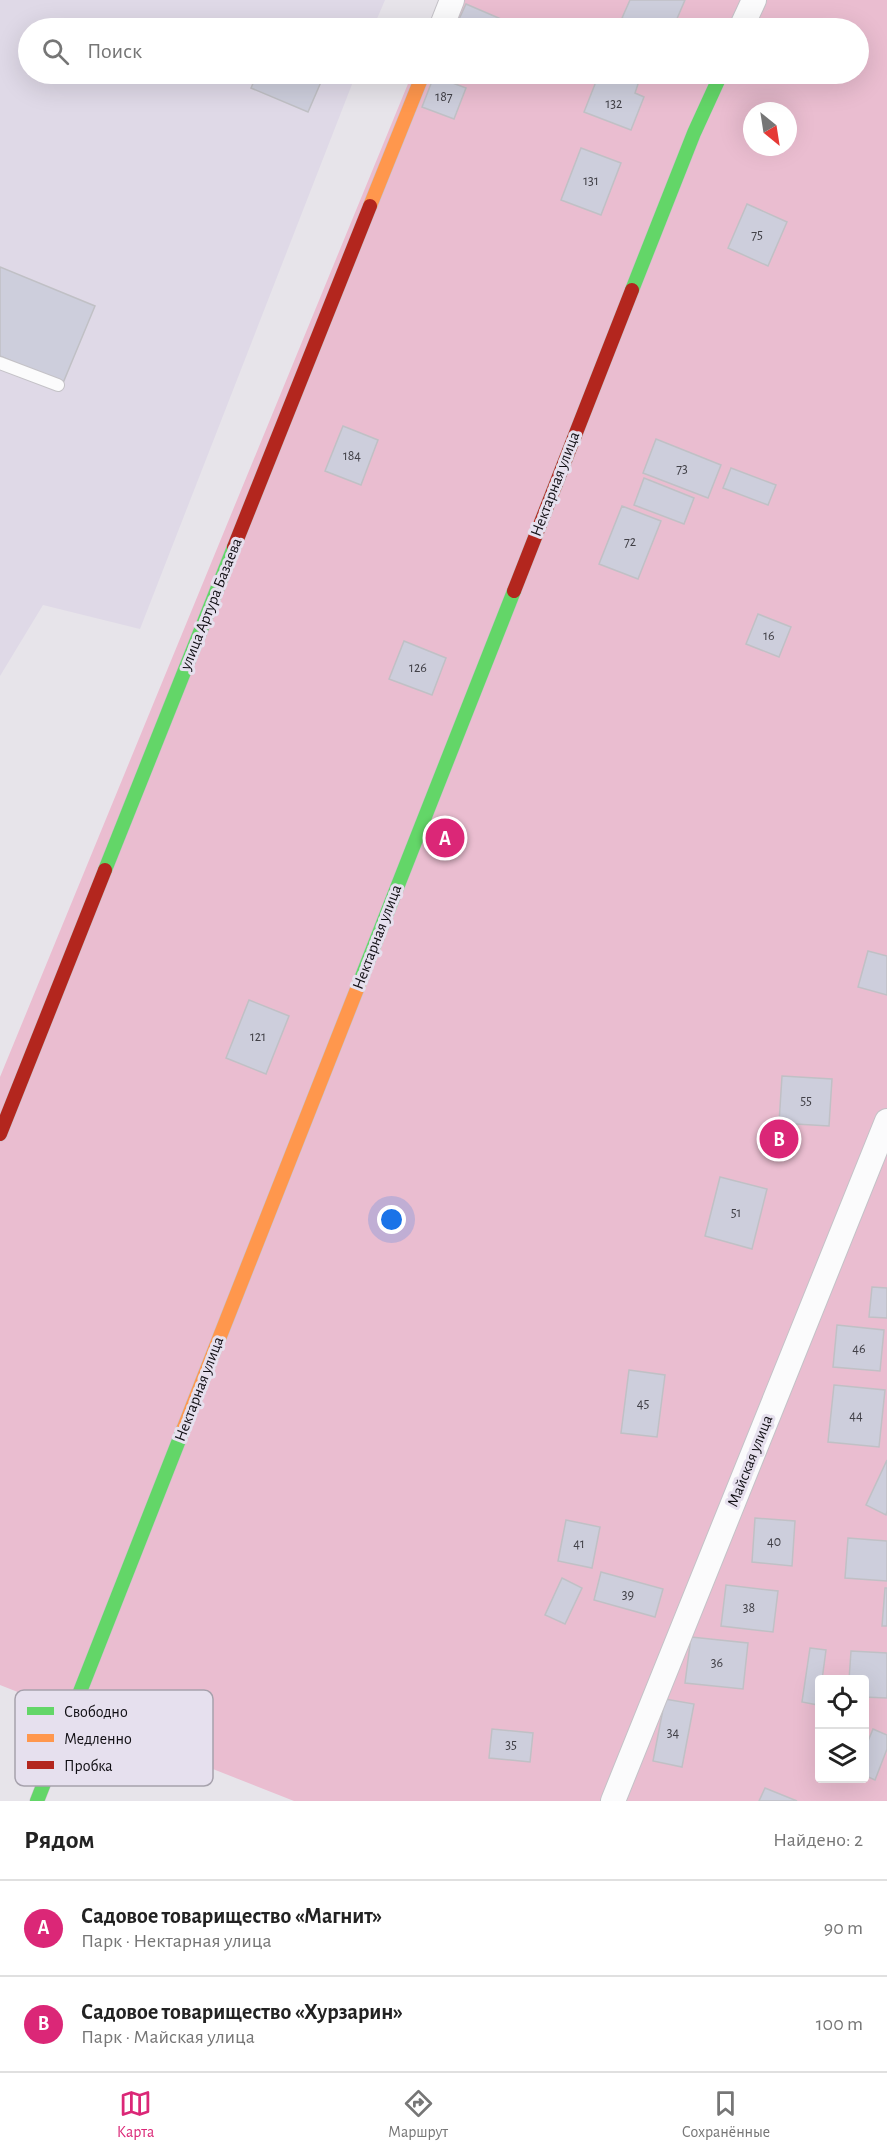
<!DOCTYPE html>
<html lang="ru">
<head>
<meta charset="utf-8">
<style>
	body { margin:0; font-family:"Alegreya Sans",sans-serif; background:#f2f2f2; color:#222 }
	.controls { position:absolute; right:18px; bottom:18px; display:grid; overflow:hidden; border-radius:6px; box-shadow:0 6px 24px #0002 }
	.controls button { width:54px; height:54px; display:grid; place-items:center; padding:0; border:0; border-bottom:2px solid #e0e0e0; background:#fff; color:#222; font:30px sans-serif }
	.compass { position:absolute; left:743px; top:102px; width:54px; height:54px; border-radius:50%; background:#fff; box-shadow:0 6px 24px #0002; rotate:150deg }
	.you { position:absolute; left:392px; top:1220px; width:21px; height:21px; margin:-15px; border:4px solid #fff; border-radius:50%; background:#1a73e8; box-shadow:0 0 0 9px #1a73e833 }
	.badge { display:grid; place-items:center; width:39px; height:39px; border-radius:50%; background:#db2777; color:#fff; font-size:20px; font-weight:700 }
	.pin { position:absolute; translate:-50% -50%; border:3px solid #fff; box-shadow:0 2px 6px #0006 }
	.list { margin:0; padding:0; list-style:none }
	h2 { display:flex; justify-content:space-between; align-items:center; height:78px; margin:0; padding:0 24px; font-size:26px }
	h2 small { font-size:20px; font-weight:400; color:#767676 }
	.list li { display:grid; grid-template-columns:39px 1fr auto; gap:18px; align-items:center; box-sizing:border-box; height:96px; padding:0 24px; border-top:2px solid #e0e0e0 }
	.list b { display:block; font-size:22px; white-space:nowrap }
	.list p { margin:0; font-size:20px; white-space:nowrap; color:#767676 }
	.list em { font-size:20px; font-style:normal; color:#767676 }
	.icon { flex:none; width:33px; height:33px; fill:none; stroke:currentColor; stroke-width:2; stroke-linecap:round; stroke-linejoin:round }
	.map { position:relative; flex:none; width:887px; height:1801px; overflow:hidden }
	.search { position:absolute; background:#fff; box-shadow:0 6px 24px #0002; left:18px; right:18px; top:18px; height:66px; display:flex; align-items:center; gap:15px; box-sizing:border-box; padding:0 21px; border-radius:33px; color:#767676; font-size:22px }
	.sheet { height:270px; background:#fff }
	nav { display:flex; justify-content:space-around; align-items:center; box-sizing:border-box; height:84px; border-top:2px solid #e0e0e0; background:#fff; font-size:16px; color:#767676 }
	nav a { display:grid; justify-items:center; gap:3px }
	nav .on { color:#db2777 }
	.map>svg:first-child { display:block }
	.built { fill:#dfd9e7 }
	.green { fill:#eabdd0; fill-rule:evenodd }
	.building { fill:#cdcedc; stroke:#c0c0c5; stroke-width:1.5 }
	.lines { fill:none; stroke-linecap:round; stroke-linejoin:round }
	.lane-casing { stroke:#c4c2c7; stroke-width:14 }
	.street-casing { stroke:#c4c2c7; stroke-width:26 }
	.fast-casing { stroke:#c4c2c7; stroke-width:15 }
	.slow-casing { stroke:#c4c2c7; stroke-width:15 }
	.jam-casing { stroke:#c4c2c7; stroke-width:15 }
	.lane { stroke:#fbfbfc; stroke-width:12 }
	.street { stroke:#fbfbfc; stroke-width:24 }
	.fast { stroke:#63d668; stroke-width:14 }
	.slow { stroke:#ff974d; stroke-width:14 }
	.jam { stroke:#b3261e; stroke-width:14 }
	.labels { text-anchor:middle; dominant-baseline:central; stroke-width:6; stroke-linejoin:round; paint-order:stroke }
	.number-label { font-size:14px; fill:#414047 }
	.street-label { font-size:16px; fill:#100e13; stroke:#e6e0ee }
	.key { fill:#e6e0ee; stroke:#a6a1ac; stroke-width:1.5 }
	.key-label { font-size:16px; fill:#100e13 }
</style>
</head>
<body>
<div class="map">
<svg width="887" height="1801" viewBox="0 0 887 1801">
	<rect width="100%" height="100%" fill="#e7e4ea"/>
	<polygon class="built" points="0,0 385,0 373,28 28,28 28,74 356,74 140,629 43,605 0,676"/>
	<path class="green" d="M 442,0 L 887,0 L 887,1801 L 294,1801 L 0,1685 L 0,1077 L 412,74 L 858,74 L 858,28 L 431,28 ZM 752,111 L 788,111 L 788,147 L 752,147 ZM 820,1680 L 864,1680 L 864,1778 L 820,1778 Z"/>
	<g class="building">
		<polygon points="630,0 685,0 673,28 647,28 622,18"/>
		<polygon points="466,4 515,25 514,28 455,28"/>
		<polygon points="257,74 321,74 324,75 308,112 251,88"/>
		<polygon points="599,74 641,75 635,93 644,97 631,130 584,112"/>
		<polygon points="434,76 466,88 454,119 422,107"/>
		<polygon points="581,148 621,163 601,215 561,200"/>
		<polygon points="747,204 787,222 768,266 728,248"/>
		<polygon points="0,267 95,306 63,383 0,356"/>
		<polygon points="343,426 378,440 361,485 325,471"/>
		<polygon points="656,439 721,465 708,498 643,473"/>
		<polygon points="731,468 776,485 768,505 723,488"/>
		<polygon points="644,478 694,498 684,524 634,505"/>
		<polygon points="622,506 661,521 638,579 599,564"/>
		<polygon points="758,614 791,627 779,657 746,644"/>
		<polygon points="404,641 446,658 432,695 389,679"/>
		<polygon points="868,951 887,956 887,995 858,987"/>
		<polygon points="249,1000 289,1016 266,1074 226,1058"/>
		<polygon points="782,1076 832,1079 829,1126 779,1123"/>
		<polygon points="720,1177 767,1189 752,1249 705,1236"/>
		<polygon points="872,1287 887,1288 887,1318 869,1317"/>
		<polygon points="837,1325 884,1330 880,1371 833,1367"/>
		<polygon points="629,1370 665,1375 657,1437 621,1433"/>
		<polygon points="834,1385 885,1390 879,1447 828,1442"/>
		<polygon points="887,1460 887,1511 886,1515 866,1505"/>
		<polygon points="755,1518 795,1521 792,1566 752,1562"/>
		<polygon points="566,1520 600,1527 592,1568 558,1561"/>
		<polygon points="848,1538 887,1541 887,1581 845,1578"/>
		<polygon points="601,1572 663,1589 655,1617 594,1600"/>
		<polygon points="562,1578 582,1588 565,1624 545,1615"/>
		<polygon points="726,1585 778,1591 773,1632 721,1626"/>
		<polygon points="885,1588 887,1588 887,1626 882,1626"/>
		<polygon points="691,1637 748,1643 743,1689 685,1683"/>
		<polygon points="810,1648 826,1650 822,1680 820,1680 818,1705 802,1702"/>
		<polygon points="851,1651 887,1653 887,1698 864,1697 864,1680 849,1680"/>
		<polygon points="665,1699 694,1704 682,1767 653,1761"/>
		<polygon points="492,1729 533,1733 530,1762 489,1758"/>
		<polygon points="873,1729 887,1735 887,1749 875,1780 864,1775 864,1751"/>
		<polygon points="765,1788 797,1801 759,1801"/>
	</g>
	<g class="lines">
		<defs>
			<polyline id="lane" points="0,363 58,385"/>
			<g id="street">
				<polyline points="441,28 452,0"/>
				<polyline points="741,28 754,0"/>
				<polyline points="613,1801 887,1121"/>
			</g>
			<g id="fast">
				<polyline points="632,290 694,133 721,74"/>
				<polyline points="105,870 234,547"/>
				<polyline points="359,984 514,591"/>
				<polyline points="37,1801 183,1430"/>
			</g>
			<g id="slow">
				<polyline points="370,206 423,74"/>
				<polyline points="183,1430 359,984"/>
			</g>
			<g id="jam">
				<polyline points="234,547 370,206"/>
				<polyline points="514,591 632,290"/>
				<polyline points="0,1134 105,870"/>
			</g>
		</defs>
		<use href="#lane" class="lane-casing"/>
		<use href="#street" class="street-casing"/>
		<use href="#fast" class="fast-casing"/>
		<use href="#slow" class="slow-casing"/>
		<use href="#jam" class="jam-casing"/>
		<use href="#lane" class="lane"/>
		<use href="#street" class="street"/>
		<use href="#fast" class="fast"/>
		<use href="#slow" class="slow"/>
		<use href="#jam" class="jam"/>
	</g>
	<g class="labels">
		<g class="number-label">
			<text x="444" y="97">187</text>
			<text x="614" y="104">132</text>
			<text x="591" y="181">131</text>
			<text x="757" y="235">75</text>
			<text x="352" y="456">184</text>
			<text x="682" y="469">73</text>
			<text x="630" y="542">72</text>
			<text x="769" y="636">16</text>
			<text x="418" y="668">126</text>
			<text x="258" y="1037">121</text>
			<text x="806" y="1101">55</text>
			<text x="736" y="1213">51</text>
			<text x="859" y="1349">46</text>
			<text x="643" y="1404">45</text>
			<text x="856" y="1416">44</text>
			<text x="774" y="1542">40</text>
			<text x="579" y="1544">41</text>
			<text x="628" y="1595">39</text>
			<text x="749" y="1608">38</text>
			<text x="717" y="1663">36</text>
			<text x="673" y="1733">34</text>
			<text x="511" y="1745">35</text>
		</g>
		<g class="street-label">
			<text transform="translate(555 484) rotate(-69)">Нектарная улица</text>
			<text transform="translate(211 604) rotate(-68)">улица Артура Базаева</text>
			<text transform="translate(377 937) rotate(-69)">Нектарная улица</text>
			<text transform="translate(199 1389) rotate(-69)">Нектарная улица</text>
			<text transform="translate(750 1461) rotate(-68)">Майская улица</text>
		</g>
	</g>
	<rect x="15" y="1690" width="198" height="96" rx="9" class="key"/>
	<rect x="27" y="1707" width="27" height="8" fill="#63d668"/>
	<rect x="27" y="1734" width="27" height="8" fill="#ff974d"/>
	<rect x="27" y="1761" width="27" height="8" fill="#b3261e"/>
	<g class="key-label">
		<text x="64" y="1717">Свободно</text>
		<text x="64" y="1744">Медленно</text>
		<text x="64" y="1771">Пробка</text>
	</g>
</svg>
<div class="controls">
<button><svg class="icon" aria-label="locate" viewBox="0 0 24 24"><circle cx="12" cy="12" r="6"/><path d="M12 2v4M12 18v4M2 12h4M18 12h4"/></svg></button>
<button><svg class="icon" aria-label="layers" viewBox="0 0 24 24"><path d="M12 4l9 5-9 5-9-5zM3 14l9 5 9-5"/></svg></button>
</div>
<svg class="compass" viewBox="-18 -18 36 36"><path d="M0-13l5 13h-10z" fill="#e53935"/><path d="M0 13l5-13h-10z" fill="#767676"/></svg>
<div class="you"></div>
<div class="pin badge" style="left:445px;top:838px">A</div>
<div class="pin badge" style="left:779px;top:1139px">B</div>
<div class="search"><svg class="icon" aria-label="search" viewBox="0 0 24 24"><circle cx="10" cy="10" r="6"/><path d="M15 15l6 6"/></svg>Поиск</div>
</div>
<section class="sheet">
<h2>Рядом<small>Найдено: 2</small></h2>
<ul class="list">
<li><span class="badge">A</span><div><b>Садовое товарищество «Магнит»</b><p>Парк · Нектарная улица</p></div><em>90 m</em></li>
<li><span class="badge">B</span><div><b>Садовое товарищество «Хурзарин»</b><p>Парк · Майская улица</p></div><em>100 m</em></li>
</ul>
</section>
<nav>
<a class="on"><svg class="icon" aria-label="map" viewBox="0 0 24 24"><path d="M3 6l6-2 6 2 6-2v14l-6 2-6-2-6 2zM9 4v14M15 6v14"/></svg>Карта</a>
<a><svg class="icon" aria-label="directions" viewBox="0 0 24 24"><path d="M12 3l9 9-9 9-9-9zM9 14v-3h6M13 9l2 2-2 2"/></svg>Маршрут</a>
<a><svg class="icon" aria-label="saved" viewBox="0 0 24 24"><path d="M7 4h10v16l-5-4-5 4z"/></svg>Сохранённые</a>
</nav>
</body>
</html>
